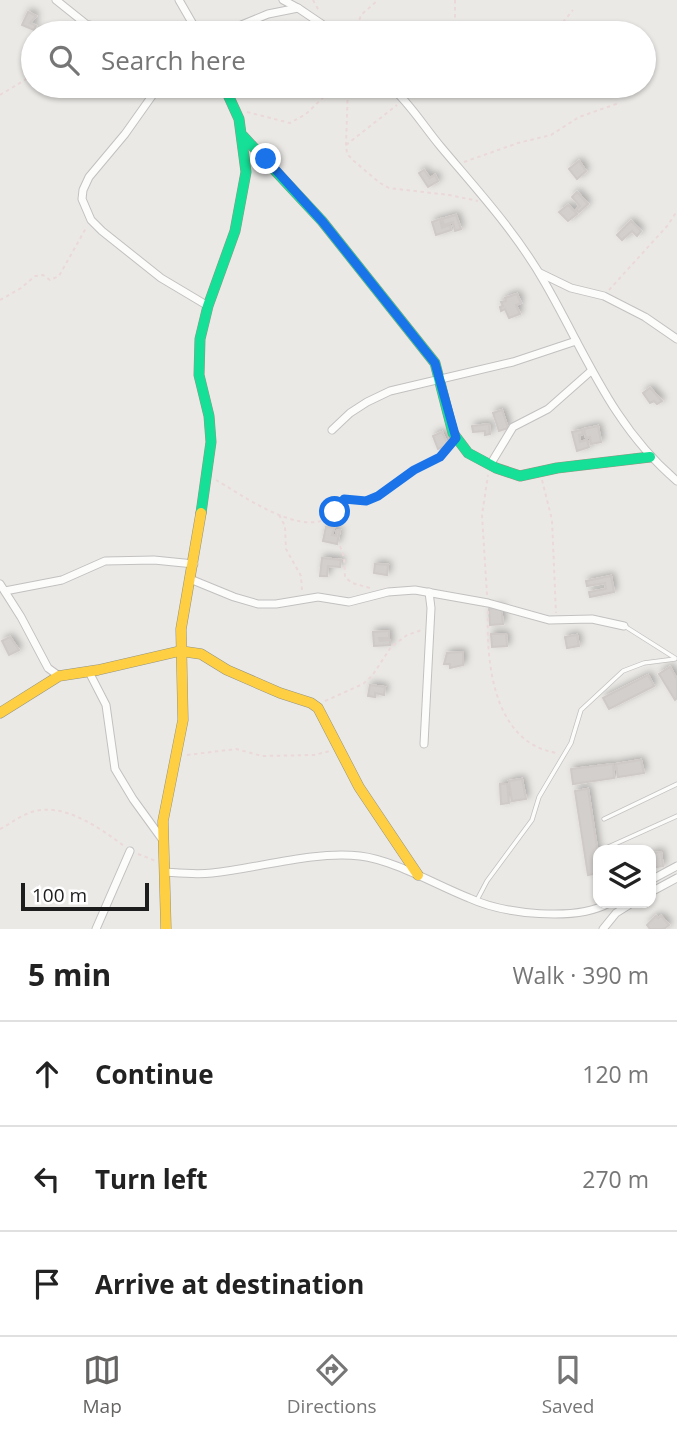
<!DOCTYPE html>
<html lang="en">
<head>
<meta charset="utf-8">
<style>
	body { margin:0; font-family:"Open Sans",sans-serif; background:#f6f6f6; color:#222 }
	.controls { position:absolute; right:21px; bottom:21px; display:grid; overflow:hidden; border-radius:14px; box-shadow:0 2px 5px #0004 }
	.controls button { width:63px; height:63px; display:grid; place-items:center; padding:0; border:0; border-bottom:2px solid #e0e0e0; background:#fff; color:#222; font:35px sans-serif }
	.scale { position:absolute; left:21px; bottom:18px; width:128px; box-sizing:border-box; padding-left:7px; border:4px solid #1d1d1d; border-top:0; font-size:19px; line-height:24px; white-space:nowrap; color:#1d1d1d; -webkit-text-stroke:5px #fff; paint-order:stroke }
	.stop { position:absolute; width:21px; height:21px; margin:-16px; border:5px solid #1a73e8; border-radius:50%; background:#fff }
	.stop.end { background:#1a73e8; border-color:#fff; box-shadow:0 2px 7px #0008 }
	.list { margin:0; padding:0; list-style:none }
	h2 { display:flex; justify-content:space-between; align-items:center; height:91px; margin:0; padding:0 28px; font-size:30px }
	h2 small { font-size:23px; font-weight:400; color:#767676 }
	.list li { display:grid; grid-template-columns:46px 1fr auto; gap:21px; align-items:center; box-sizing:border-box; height:105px; padding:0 28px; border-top:2px solid #e0e0e0 }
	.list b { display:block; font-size:26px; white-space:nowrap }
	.list em { font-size:23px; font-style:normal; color:#767676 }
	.icon { flex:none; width:38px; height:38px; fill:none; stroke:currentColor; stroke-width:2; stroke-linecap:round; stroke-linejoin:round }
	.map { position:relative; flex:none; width:677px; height:929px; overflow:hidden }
	.search { position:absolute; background:#fff; box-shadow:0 2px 5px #0004; left:21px; right:21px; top:21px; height:77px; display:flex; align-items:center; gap:18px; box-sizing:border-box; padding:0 24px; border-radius:38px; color:#767676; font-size:26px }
	.sheet { height:406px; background:#fff }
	nav { display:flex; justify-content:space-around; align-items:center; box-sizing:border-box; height:98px; border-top:2px solid #e0e0e0; background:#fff; font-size:19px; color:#767676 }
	nav a { display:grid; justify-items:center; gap:4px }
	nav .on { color:#656463 }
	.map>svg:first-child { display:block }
	.building { fill:#d2cfcd; stroke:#cfcac7; stroke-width:2; filter:url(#shadow) }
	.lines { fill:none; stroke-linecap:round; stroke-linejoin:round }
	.lane-casing { stroke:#c2c1c0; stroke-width:5 }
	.street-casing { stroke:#c2c1c0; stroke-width:9 }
	.fast-casing { stroke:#95947f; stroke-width:11 }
	.slow-casing { stroke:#95947f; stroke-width:11 }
	.path { stroke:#ead9d8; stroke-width:2; stroke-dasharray:3.5 3.5; stroke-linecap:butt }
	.lane { stroke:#fcfcfb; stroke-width:3.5 }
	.street { stroke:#fcfcfb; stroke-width:7 }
	.fast { stroke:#16e098; stroke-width:10 }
	.slow { stroke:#ffcf43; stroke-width:10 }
	.route { stroke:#1a73e8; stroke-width:9 }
</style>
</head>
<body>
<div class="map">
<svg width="677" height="929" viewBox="0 0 677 929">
	<defs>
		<filter id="shadow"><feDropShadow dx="3" dy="-3" stdDeviation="3.5" flood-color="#0004"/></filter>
	</defs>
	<rect width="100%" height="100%" fill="#ebe9e6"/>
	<g class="building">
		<polygon points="28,12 36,16 30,23 36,26 34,30 22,25"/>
		<polygon points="579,161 586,171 577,179 569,169"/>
		<polygon points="424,170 430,178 435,175 438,181 428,187 419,173"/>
		<polygon points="577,192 588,204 579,212 576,210 580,206 572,197"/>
		<polygon points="568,205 577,214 568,221 559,212"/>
		<polygon points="456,215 461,229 455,231 453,222 444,225 442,219"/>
		<polygon points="440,219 442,228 450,225 451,230 436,235 432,222"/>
		<polygon points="631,221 641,231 637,236 632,231 622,240 617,235"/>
		<polygon points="517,294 521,303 516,305 520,314 509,318 505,309 501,311 500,307 503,306 501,302 506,301 505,298"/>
		<polygon points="650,388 662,401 657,404 654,401 650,403 643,393"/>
		<polygon points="502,410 508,428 499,431 493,413"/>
		<polygon points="489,424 490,434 485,435 485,431 473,432 472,426"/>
		<polygon points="598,426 601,442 591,444 590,437 586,438 584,429"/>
		<polygon points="582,430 583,434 579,435 580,442 587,440 589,447 577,451 572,432"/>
		<polygon points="442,432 448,445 438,449 433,436"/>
		<polygon points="326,527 334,528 332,535 336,536 337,530 340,530 337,544 323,541"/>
		<polygon points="322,558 341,560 340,567 328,566 327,576 320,576"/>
		<polygon points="375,564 388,565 387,575 374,573"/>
		<polygon points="611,576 614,592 590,597 589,592 606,589 605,583 587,586 586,581"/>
		<polygon points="501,607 503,624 490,625 489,609"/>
		<polygon points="389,631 389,638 379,638 380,641 390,640 390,645 374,646 373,632"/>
		<polygon points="491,634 506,634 507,646 492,647"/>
		<polygon points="577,635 579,646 567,648 565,637"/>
		<polygon points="10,637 19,650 9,655 2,641"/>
		<polygon points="463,652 463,665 450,668 450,664 444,664 447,653"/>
		<polygon points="670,667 677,679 677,698 675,700 659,674"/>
		<polygon points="648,675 654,686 609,709 603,698"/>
		<polygon points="370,685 385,687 384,695 375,693 375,697 368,696"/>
		<polygon points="641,760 644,773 618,777 616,764"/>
		<polygon points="613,764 614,778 573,784 571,769"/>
		<polygon points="522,779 526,799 512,801 509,781"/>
		<polygon points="500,784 507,784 509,803 501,804"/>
		<polygon points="588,789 598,854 598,873 588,875 575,791"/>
		<polygon points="661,852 663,866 651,868 651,853"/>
		<polygon points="656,916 658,918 661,916 669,925 664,929 650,929 647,925"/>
	</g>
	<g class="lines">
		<defs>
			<g id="lane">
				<polyline points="626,627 675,658"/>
				<polyline points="604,819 677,784"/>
				<polyline points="606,848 677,816"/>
				<polyline points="477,900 487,881 532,820 539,797 571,743 581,710 623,671 644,663 675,659"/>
			</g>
			<g id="street">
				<polyline points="56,0 86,24 121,33"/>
				<polyline points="179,0 198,33"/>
				<polyline points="283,0 298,8 335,33"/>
				<polyline points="222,33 268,14 298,8"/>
				<polyline points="159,86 125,134 89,177 83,190 82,199 91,220 102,231 161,278 208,306"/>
				<path d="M 390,86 C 410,103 424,127 441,147 C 478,191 516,232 545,283 C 586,354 612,426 677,481"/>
				<polyline points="540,273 571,288 604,296 645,317 677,339"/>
				<polyline points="332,430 350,413 367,402 390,391 513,362 576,341"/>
				<polyline points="490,465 513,427 548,409 591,371"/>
				<polyline points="190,579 234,597 258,604 276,604 318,597 349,602 388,592 415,590 488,603 549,620 592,619 624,626"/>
				<polyline points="0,584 21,617 48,668 59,676"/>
				<polyline points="5,591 62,580 105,561 154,560 194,564"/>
				<polyline points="89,672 106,705 115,769 133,799 162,839"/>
				<polyline points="424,744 431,608 429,592"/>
				<path d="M 164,872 C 179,873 196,875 212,873 C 260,868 311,851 360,856 C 394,860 436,885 469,898 C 504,914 575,922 609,903"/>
				<polyline points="651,880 677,866"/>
				<polyline points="651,892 677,878"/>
				<polyline points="96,929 130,851"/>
				<polyline points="603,929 616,913 632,903"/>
			</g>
			<g id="fast">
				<polyline points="243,136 322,221 435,363 453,433 468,453 496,468 520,476 557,468 650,457"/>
				<polyline points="201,513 211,442 209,416 199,375 200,339 208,306 235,231 246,172 239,119 224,86"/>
			</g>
			<g id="slow">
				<polyline points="0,713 59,676 98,670 180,651 201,654 227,670 280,693 311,703 318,708 359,787 418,875"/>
				<polyline points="166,929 163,821 183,720 181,629 201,513"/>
			</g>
		</defs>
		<use href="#lane" class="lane-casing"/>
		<use href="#street" class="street-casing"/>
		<use href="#fast" class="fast-casing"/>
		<use href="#slow" class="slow-casing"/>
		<g class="path">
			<polyline points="313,0 319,11"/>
			<polyline points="455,0 455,33"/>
			<polyline points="355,33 361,15 378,0"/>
			<polyline points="554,33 573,10"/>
			<polyline points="348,86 346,145 347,154 354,161 380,183 389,188 449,195 478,201"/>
			<polyline points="0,95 33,75"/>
			<polyline points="247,112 290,123 306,114 335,86"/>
			<polyline points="346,145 397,105"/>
			<polyline points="464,162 518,143 551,135 579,117 619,103"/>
			<polyline points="609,290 668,225 677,211"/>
			<polyline points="0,300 21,288 35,276 43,275 50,280 59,276 86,228"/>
			<path d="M 216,480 C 242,495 296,534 326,519 C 335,514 336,505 344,499 L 366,501 L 378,496 L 413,470 L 440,457 L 451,445"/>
			<polyline points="542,480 552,520 556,613"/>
			<polyline points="279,515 285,526 286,549 301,576 302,591"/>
			<polyline points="340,546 344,557 345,577 352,583 370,588"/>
			<polyline points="487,595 482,515 488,475"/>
			<path d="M 488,611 C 486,662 493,743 557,753"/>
			<polyline points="325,701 363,684 372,676 391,647 407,635 422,630"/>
			<polyline points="187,755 236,749 262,756 314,755 330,751"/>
			<path d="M 0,829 C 10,824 18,817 29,813 C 61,800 100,828 124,846"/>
			<polyline points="138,854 156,861"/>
		</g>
		<use href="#lane" class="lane"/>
		<use href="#street" class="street"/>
		<use href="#fast" class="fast"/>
		<use href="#slow" class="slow"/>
	</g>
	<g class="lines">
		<polyline class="route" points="266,159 322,221 435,363 456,438 440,457 414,470 378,496 366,501 344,499 335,512"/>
	</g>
</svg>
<div class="controls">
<button><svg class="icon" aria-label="layers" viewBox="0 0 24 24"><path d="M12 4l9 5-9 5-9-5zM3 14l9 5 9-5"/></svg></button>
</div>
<div class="scale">100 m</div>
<div class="stop" style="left:335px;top:512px"></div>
<div class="stop end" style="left:266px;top:159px"></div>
<div class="search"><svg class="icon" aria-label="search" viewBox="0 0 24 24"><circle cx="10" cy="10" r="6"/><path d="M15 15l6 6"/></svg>Search here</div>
</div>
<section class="sheet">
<h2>5 min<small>Walk · 390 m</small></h2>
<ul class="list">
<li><svg class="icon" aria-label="ahead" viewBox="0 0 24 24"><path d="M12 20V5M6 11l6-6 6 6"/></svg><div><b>Continue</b></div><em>120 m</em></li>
<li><svg class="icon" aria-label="left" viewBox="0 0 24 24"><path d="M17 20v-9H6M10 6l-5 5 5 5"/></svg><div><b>Turn left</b></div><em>270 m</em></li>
<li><svg class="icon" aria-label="arrive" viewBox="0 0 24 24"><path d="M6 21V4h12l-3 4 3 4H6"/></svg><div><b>Arrive at destination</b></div></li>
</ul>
</section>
<nav>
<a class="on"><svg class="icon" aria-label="map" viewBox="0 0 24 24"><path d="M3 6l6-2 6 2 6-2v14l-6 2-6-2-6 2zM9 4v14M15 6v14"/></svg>Map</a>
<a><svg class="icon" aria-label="directions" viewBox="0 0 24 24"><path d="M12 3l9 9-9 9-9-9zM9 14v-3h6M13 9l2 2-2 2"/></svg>Directions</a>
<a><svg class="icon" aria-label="saved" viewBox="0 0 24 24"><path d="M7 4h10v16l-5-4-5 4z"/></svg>Saved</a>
</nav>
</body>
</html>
